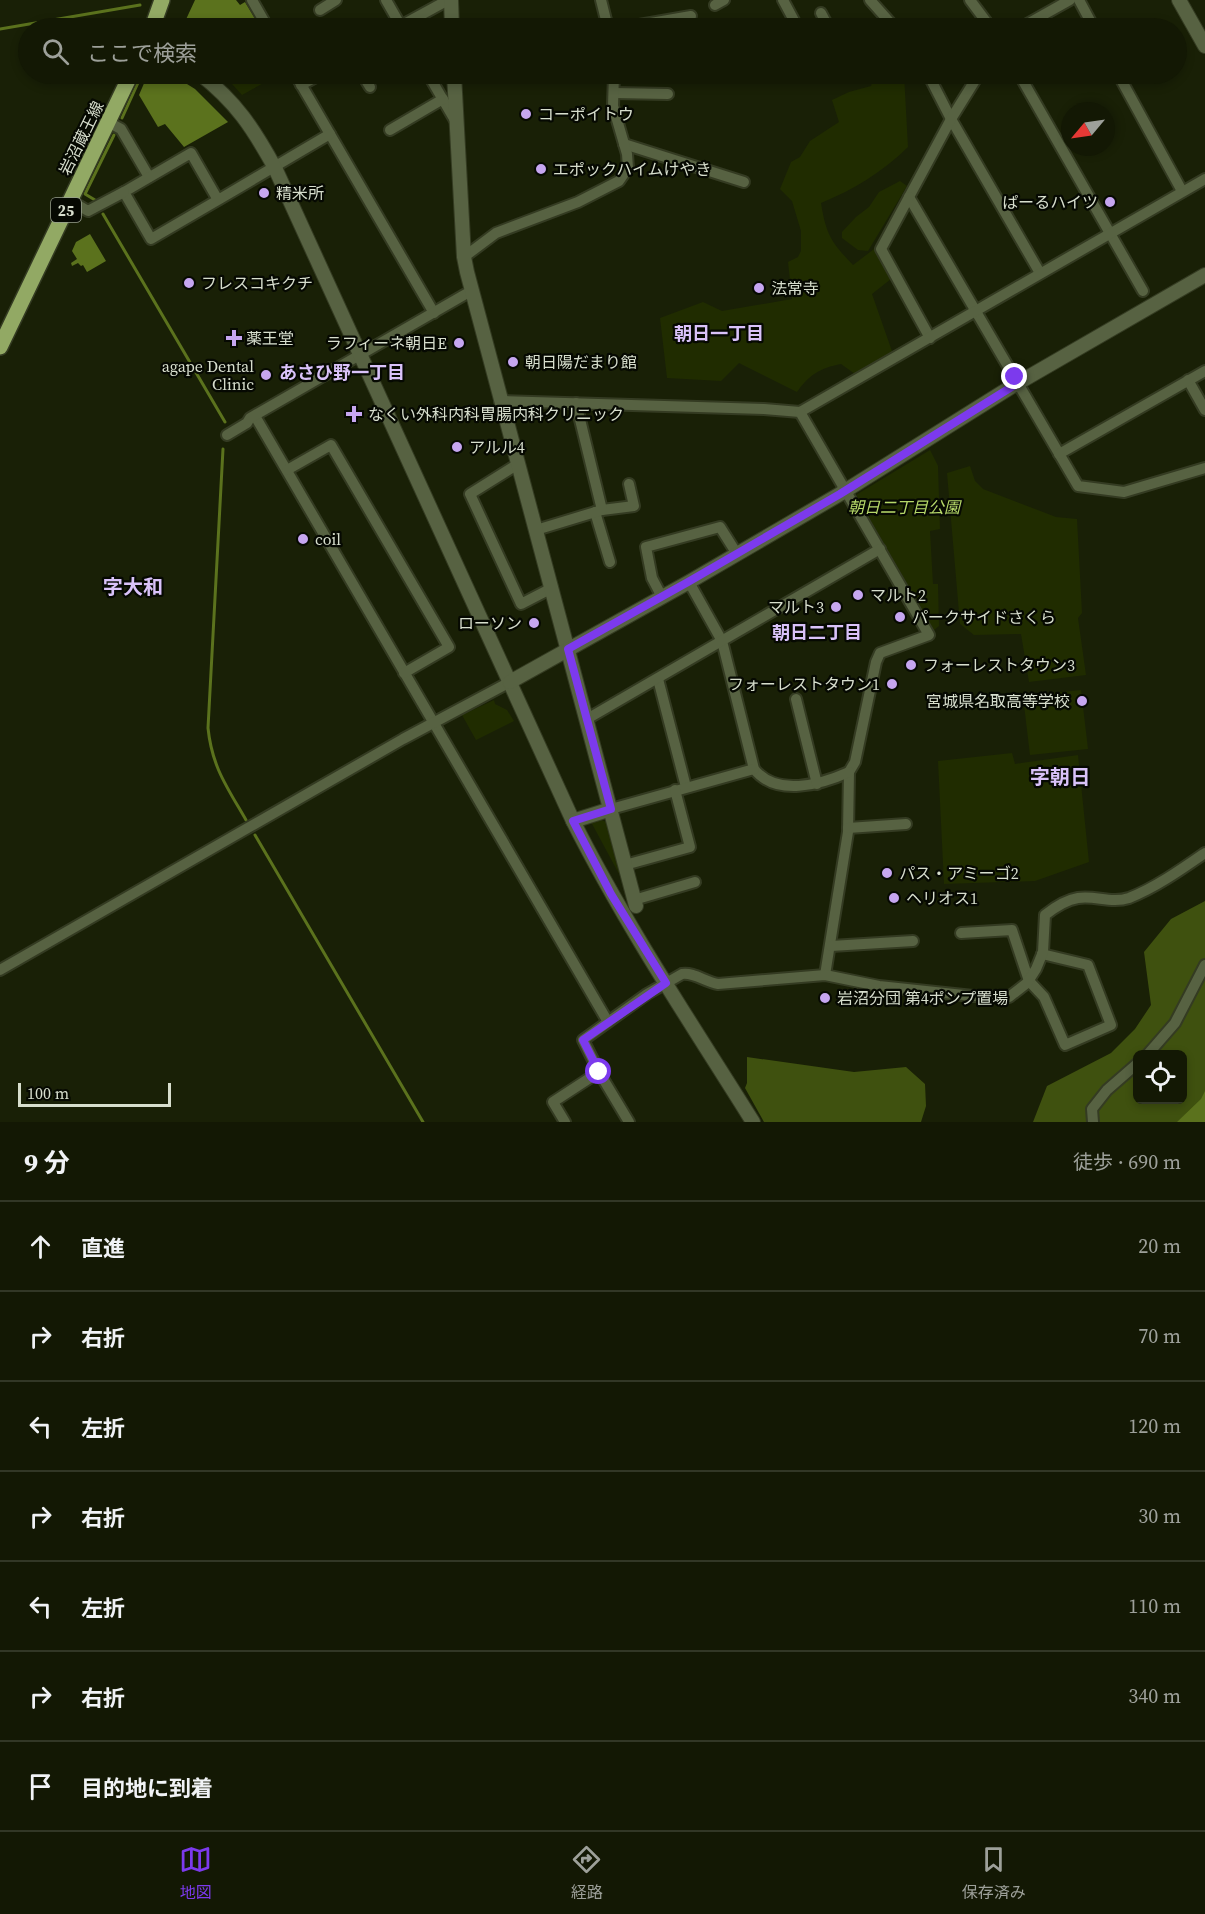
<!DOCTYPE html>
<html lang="ja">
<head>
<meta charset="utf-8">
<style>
	body { margin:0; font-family:"Source Serif 4","Noto Sans JP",serif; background:#1c210e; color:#f1f3f6 }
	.controls { position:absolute; right:18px; bottom:18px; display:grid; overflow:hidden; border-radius:9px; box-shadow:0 3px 9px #0003 }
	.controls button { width:54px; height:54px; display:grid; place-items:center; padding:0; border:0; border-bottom:2px solid #323726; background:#131804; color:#f1f3f6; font:30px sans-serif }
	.compass { position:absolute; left:1061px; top:102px; width:54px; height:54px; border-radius:50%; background:#131804; box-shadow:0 3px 9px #0003; rotate:241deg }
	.scale { position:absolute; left:18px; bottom:15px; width:153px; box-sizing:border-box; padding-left:6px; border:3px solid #d7decd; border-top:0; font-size:16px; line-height:21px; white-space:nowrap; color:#d7decd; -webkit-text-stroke:4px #060902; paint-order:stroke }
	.stop { position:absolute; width:18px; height:18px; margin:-14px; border:4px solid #7c3aed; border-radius:50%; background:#fff }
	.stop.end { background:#7c3aed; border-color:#fff; box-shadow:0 2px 6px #0008 }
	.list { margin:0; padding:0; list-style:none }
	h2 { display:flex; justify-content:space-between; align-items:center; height:78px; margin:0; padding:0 24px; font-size:26px }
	h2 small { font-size:20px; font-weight:400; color:#9da09a }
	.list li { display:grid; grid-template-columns:39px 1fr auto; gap:18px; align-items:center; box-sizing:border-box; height:90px; padding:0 24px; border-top:2px solid #323726 }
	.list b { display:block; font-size:22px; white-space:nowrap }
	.list em { font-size:20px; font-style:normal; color:#9da09a }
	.icon { flex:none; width:33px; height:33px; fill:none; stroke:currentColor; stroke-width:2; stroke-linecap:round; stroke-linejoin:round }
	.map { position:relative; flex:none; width:1205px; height:1122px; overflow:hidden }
	.search { position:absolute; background:#131804; box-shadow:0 3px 9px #0003; left:18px; right:18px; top:18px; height:66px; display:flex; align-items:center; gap:15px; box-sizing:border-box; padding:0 21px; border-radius:33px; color:#9da09a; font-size:22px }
	.sheet { height:708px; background:#131804 }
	nav { display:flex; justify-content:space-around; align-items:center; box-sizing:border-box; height:84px; border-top:2px solid #323726; background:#131804; font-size:16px; color:#9da09a }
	nav a { display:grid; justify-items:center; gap:3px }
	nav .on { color:#7c3aed }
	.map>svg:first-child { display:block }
	.green { fill:#202c00 }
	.forest { fill:#3f510f; fill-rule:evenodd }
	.water { fill:#5b721d }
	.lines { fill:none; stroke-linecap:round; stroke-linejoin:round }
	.stream { stroke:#5b721d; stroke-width:3 }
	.minor-casing { stroke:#343b22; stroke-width:14 }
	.tertiary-casing { stroke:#343b22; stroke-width:16 }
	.primary-casing { stroke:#343b22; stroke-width:18 }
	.minor { stroke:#576242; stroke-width:10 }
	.tertiary { stroke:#576242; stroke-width:14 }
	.primary { stroke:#92a964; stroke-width:15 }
	.route { stroke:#7c3aed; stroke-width:8 }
	.poi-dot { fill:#c6a6f0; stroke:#060902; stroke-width:2 }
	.labels { text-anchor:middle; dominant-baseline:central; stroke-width:4.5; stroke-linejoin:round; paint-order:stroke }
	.shield { fill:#060902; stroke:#989e90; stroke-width:1.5 }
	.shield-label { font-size:15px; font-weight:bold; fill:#d7decd }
	.poi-label { font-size:16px; fill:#d7decd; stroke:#060902; text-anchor:start }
	.street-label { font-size:16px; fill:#d7decd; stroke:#060902 }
	.park-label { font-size:16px; font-style:italic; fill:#b6d869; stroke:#060902 }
	.neighbourhood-label { font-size:18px; font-weight:bold; fill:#d9c2f9; stroke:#060902 }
	.quarter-label { font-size:20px; font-weight:bold; fill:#d9c2f9; stroke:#060902 }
</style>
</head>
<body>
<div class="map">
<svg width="1205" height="1122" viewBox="0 0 1205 1122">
	<rect width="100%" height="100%" fill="#192006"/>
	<g class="green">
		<polygon points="253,74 280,74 242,95 232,84 244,78 248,80 253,77"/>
		<path d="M 875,74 L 904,74 L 908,147 C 884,171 853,190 821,203 C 826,234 831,242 853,265 L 874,249 L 891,279 L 872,294 L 893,354 L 855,374 L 841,364 C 820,368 809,375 797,392 L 739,363 L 721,381 L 667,378 L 660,318 L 703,302 L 722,311 L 792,299 L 788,262 L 798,257 L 801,251 L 801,231 L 792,201 L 780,189 L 791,162 L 800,157 L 810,141 L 839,122 L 832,100 L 849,92 L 871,86 Z"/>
		<polygon points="900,181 907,186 868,251 858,250 842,238 842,232 856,217 869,207 879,192"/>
		<polygon points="930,450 938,466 940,529 930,531 933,584 938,584 939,626 934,630 856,495"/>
		<polygon points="970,466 975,481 983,489 1056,517 1077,519 1082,613 1078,618 1086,675 1029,682 1021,634 974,635 960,624 947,473"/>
		<polygon points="1081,690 1088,749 1030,755 1023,696"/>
		<polygon points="494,700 495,704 507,710 514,721 476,740 462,715"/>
		<polygon points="1012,753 1015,764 1078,755 1089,862 1035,881 944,884 938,761"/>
		<polygon points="598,819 607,822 625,885 590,820"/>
	</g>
	<g class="forest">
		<path d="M 1205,901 L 1205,1098 L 1178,1122 L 1033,1122 L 1047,1086 L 1111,1053 L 1135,1029 L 1151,1005 L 1144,952 L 1171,919 ZM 1138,1054 L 1182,1054 L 1182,1100 L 1138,1100 Z"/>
		<polygon points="747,1057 854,1072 906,1067 925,1084 926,1106 921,1122 764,1122 745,1088 747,1083"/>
	</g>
	<g class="water">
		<polygon points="195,0 236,0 240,5 245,2 261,28 182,28"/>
		<polygon points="148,74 171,74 195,89 228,122 184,147 165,124 158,127 139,95"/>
		<polygon points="90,234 106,261 87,272 83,265 81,266 78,263 72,266 71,263 77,259 72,251 76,242"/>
		<polygon points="1205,1091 1205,1122 1177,1122 1201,1099"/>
	</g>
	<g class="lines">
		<g class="stream">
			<polyline points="0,29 140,5"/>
			<polyline points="122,118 142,74"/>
			<polyline points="95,200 85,194 114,135"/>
			<polyline points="103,214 225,422"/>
			<path d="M 223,449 L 208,728 C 212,767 227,787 246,820"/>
			<polyline points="255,835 423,1122"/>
		</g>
		<defs>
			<g id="minor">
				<polyline points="252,0 268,28"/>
				<polyline points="386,0 402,28"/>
				<polyline points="601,0 608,28"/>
				<polyline points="783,0 798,28"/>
				<polyline points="870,0 895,28"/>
				<polyline points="970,0 991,28"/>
				<polyline points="1079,0 1094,28"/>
				<polyline points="715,5 724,0"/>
				<polyline points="320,10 336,0"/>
				<polyline points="821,13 829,28"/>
				<polyline points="397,28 448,0"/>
				<polyline points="622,28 691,16"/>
				<polyline points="1020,28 1070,0"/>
				<polyline points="295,74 434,313"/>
				<polyline points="362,74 370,87"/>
				<polyline points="428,74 456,122"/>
				<polyline points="821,74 825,74"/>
				<polyline points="928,74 951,119 1040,273"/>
				<polyline points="979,74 951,119 909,197 1078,486 1124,492 1205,468"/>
				<polyline points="1019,74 1143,291"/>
				<polyline points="1118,74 1182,191"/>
				<polyline points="301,85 321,74"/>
				<polyline points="614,93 668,94"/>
				<polyline points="108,122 121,129 149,177"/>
				<polyline points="390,130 443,99"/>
				<polyline points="624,144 744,182"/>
				<polyline points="909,197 881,249 930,338"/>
				<polyline points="218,200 151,239 124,192 191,153 218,200 330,134"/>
				<polyline points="71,201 88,211 124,192"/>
				<polyline points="464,257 496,233 578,202 619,181 628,168 627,154 613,106 614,74"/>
				<polyline points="1188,380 1205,410"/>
				<polyline points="500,401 764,409 800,412 1205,179"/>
				<polyline points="800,412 929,635 880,653 876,662 855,762 849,772 848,832 825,975"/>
				<polyline points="255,416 608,1022"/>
				<polyline points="227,435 247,423 250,418 471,291"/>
				<polyline points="1059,454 1205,371"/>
				<polyline points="518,464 470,494 521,604 552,588"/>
				<polyline points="287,470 331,445 449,647 404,673"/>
				<polyline points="602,510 634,506 629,484"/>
				<polyline points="595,512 610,562"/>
				<polyline points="536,530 602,510 576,403"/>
				<path d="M 689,582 L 722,641 L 754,769 C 776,797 820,785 849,772"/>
				<polyline points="662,597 652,578 646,547 720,527 737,554"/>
				<polyline points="658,679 686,787"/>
				<polyline points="796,699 817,784"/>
				<polyline points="587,719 880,549"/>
				<polyline points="611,809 754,769"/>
				<polyline points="848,828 906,824"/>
				<polyline points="625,865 690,847 675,790"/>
				<polyline points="634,900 695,882"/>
				<polyline points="961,933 1012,930 1029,981 1044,997 1065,1045 1111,1025 1088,965 1042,954"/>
				<polyline points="831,946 913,941"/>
				<polyline points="0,970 403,739 510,682"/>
				<polyline points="1148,1054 1175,1023 1205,965"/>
				<polyline points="599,1072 629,1122"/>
				<path d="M 565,1122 L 553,1102 L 599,1072 L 583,1040 L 647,994 L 682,974 C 694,972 705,982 718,984 L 825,975 L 879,986 L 973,996 L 1009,997 L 1027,983 L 1036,969 L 1043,952 L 1045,915 C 1055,907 1066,900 1078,898 C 1095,895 1111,904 1129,898 C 1155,888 1182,869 1205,853"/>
				<polyline points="1093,1122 1092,1109 1107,1090 1138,1063"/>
			</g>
			<g id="tertiary">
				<polyline points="451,0 452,28"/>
				<polyline points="1179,0 1205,46"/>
				<path d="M 200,74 C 236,102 253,128 275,168 L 573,821 C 626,926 691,1023 753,1122"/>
				<polyline points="454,74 464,257 467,272 636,906"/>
				<polyline points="510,682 689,582 840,494 1011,387 1205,275"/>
				<polyline points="573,821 611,809"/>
			</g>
			<g id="primary">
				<polyline points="152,28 162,0"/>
				<polyline points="0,347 131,74"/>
			</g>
		</defs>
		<use href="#minor" class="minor-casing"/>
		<use href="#tertiary" class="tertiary-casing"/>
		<use href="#primary" class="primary-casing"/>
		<use href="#minor" class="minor"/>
		<use href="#tertiary" class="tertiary"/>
		<use href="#primary" class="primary"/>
	</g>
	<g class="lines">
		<polyline class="route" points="599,1072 583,1040 666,983 611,894 573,821 611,809 568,649 688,582 840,494 1018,383 1015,377"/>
	</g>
	<g class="poi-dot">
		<circle cx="526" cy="114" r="6"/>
		<circle cx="541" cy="169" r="6"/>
		<circle cx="264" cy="193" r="6"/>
		<circle cx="1110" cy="202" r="6"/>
		<circle cx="189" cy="283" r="6"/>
		<circle cx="759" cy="288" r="6"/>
		<path d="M231 329h6v6h6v6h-6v6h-6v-6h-6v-6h6z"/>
		<circle cx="459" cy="343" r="6"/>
		<circle cx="513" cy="362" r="6"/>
		<circle cx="266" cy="375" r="6"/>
		<path d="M351 405h6v6h6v6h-6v6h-6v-6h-6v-6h6z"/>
		<circle cx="457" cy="447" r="6"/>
		<circle cx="303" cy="539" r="6"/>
		<circle cx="858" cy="595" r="6"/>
		<circle cx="836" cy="607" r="6"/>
		<circle cx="900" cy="617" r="6"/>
		<circle cx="534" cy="623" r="6"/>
		<circle cx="911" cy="665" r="6"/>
		<circle cx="892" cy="684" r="6"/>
		<circle cx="1082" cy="701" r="6"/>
		<circle cx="887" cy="873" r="6"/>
		<circle cx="894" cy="898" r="6"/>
		<circle cx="825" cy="998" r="6"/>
	</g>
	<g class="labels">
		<rect class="shield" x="51" y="198" width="30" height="24" rx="4.5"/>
		<g class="shield-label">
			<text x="66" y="210">25</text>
		</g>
		<g class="poi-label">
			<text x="538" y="114">コーポイトウ</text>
			<text x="553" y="169">エポックハイムけやき</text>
			<text x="276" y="193">精米所</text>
			<text x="1098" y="202" text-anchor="end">ぱーるハイツ</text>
			<text x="201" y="283">フレスコキクチ</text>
			<text x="771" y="288">法常寺</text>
			<text x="246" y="338">薬王堂</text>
			<text x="447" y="343" text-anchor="end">ラフィーネ朝日E</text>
			<text x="525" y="362">朝日陽だまり館</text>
			<text x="254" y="366" text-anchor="end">agape Dental<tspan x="254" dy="18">Clinic</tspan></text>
			<text x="368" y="414">なくい外科内科胃腸内科クリニック</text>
			<text x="469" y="447">アルル4</text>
			<text x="315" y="539">coil</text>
			<text x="870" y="595">マルト2</text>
			<text x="824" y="607" text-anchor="end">マルト3</text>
			<text x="912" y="617">パークサイドさくら</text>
			<text x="522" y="623" text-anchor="end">ローソン</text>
			<text x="923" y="665">フォーレストタウン3</text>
			<text x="880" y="684" text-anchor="end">フォーレストタウン1</text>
			<text x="1070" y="701" text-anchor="end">宮城県名取高等学校</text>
			<text x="899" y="873">パス・アミーゴ2</text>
			<text x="906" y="898">ヘリオス1</text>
			<text x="837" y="998">岩沼分団 第4ポンプ置場</text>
		</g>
		<g class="street-label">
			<text transform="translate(81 138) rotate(-64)">岩沼蔵王線</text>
		</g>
		<g class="park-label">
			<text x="904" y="507">朝日二丁目公園</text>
		</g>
		<g class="neighbourhood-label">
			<text x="719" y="333">朝日一丁目</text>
			<text x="342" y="372">あさひ野一丁目</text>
			<text x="817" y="632">朝日二丁目</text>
		</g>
		<g class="quarter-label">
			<text x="133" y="587">字大和</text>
			<text x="1060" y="777">字朝日</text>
		</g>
	</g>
</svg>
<div class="controls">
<button><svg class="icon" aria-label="locate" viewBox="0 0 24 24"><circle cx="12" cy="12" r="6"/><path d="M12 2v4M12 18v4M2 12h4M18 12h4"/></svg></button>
</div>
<svg class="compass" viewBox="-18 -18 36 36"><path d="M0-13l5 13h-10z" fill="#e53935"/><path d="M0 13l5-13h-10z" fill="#9da09a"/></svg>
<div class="scale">100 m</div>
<div class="stop" style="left:599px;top:1072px"></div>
<div class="stop end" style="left:1015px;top:377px"></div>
<div class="search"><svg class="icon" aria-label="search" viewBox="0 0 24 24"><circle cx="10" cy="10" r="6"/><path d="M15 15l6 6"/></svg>ここで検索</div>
</div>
<section class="sheet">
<h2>9 分<small>徒歩 · 690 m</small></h2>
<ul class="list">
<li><svg class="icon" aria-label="ahead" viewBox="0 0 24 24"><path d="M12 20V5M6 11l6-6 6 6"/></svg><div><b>直進</b></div><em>20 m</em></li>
<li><svg class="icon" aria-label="right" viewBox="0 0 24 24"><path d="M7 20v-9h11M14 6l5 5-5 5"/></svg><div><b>右折</b></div><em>70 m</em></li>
<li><svg class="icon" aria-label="left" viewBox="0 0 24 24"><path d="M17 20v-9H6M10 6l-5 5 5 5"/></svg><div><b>左折</b></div><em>120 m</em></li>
<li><svg class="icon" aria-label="right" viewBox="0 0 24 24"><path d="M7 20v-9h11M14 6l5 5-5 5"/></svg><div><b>右折</b></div><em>30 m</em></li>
<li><svg class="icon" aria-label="left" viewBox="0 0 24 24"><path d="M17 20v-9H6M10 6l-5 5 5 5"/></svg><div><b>左折</b></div><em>110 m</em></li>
<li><svg class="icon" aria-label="right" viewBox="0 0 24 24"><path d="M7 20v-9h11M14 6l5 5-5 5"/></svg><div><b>右折</b></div><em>340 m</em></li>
<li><svg class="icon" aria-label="arrive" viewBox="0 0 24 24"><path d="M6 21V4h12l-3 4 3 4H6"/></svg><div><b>目的地に到着</b></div></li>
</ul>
</section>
<nav>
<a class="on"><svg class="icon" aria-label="map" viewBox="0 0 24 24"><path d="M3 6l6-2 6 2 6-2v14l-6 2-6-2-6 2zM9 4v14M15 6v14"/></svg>地図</a>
<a><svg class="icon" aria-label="directions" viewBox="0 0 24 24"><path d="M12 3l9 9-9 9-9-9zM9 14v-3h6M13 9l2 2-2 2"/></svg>経路</a>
<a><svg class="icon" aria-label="saved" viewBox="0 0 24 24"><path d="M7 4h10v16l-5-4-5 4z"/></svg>保存済み</a>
</nav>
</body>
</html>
